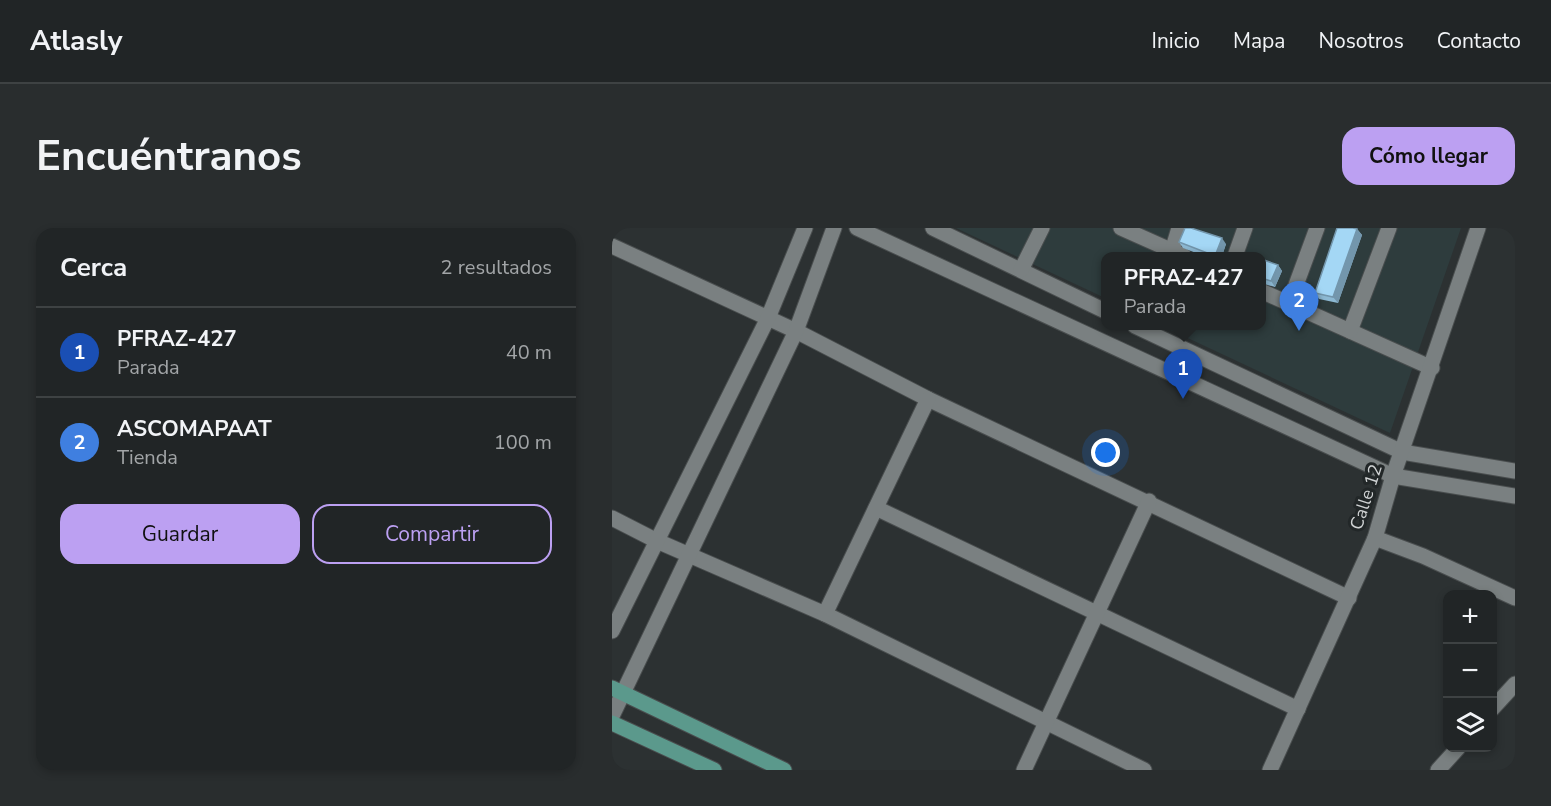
<!DOCTYPE html>
<html lang="es">
<head>
<meta charset="utf-8">
<style>
	body { margin:0; font-family:"Nunito Sans",sans-serif; background:#292d2e; color:#f1f3f6 }
	.controls { position:absolute; right:18px; bottom:18px; display:grid; overflow:hidden; border-radius:12px; box-shadow:0 3px 9px #0003 }
	.controls button { width:54px; height:54px; display:grid; place-items:center; padding:0; border:0; border-bottom:2px solid #3e4243; background:#212526; color:#f1f3f6; font:30px sans-serif }
	.you { position:absolute; left:494px; top:225px; width:21px; height:21px; margin:-15px; border:4px solid #fff; border-radius:50%; background:#1a73e8; box-shadow:0 0 0 9px #1a73e833 }
	.badge { display:grid; place-items:center; width:39px; height:39px; border-radius:50%; background:#bca0f2; color:#fff; font-size:20px; font-weight:700 }
	.pin { position:absolute; translate:-50% -50px; filter:drop-shadow(0 2px 3px #0008) }
	.pin::after { content:''; position:absolute; top:32px; width:21px; height:18px; background:inherit; clip-path:polygon(0 0,100% 0,50% 100%) }
	.popup { position:absolute; left:489px; top:24px; width:165px; height:78px; box-sizing:border-box; display:grid; place-content:center; border-radius:12px; background:#212526; filter:drop-shadow(0 2px 4px #0005); font-size:20px; white-space:nowrap; color:#a2a5a7 }
	.popup b { font-size:22px; color:#f1f3f6 }
	.popup::after { content:''; position:absolute; left:50%; top:100%; margin-left:-12px; border:12px solid transparent; border-top-color:#212526 }
	.list { margin:0; padding:0; list-style:none }
	h2 { display:flex; justify-content:space-between; align-items:center; height:78px; margin:0; padding:0 24px; font-size:26px }
	h2 small { font-size:20px; font-weight:400; color:#a2a5a7 }
	.list li { display:grid; grid-template-columns:39px 1fr auto; gap:18px; align-items:center; box-sizing:border-box; height:90px; padding:0 24px; border-top:2px solid #3e4243 }
	.list b { display:block; font-size:22px; white-space:nowrap }
	.list p { margin:0; font-size:20px; white-space:nowrap; color:#a2a5a7 }
	.list em { font-size:20px; font-style:normal; color:#a2a5a7 }
	.actions { display:flex; gap:12px; padding:18px 24px }
	.actions a { flex:1; padding:14px 0; border:2px solid #bca0f2; border-radius:18px; text-align:center; font-size:21px; color:#bca0f2 }
	.actions .main { background:#bca0f2; color:#111 }
	.icon { flex:none; width:33px; height:33px; fill:none; stroke:currentColor; stroke-width:2; stroke-linecap:round; stroke-linejoin:round }
	.map { position:relative; flex:none; width:903px; height:542px; overflow:hidden; border-radius:18px }
	header { display:flex; align-items:center; gap:36px; box-sizing:border-box; height:84px; padding:0 30px; background:#212526; border-bottom:2px solid #3e4243 }
	header strong { font-size:28px }
	nav { display:flex; gap:33px; margin-inline-start:auto; font-size:21px }
	.intro { display:flex; align-items:center; justify-content:space-between; box-sizing:border-box; height:144px; padding:0 36px }
	h1 { margin:0; font-size:42px }
	.button { padding:15px 27px; border-radius:18px; background:#bca0f2; color:#111; font-size:21px; font-weight:700 }
	main { display:flex; gap:36px; padding:0 36px }
	aside { flex:1; background:#212526; border-radius:18px; box-shadow:0 3px 9px #0003 }
	.map>svg:first-child { display:block }
	.built { fill:#2e3c3d }
	.lines { fill:none; stroke-linecap:round; stroke-linejoin:round }
	.minor-casing { stroke:#494d4e; stroke-width:17 }
	.major-casing { stroke:#494d4e; stroke-width:17 }
	.minor { stroke:#7a8081; stroke-width:15 }
	.major { stroke:#5b998c; stroke-width:15 }
	.wall { fill:#8db9d3 }
	.shaded-wall { fill:#7396ac }
	.building { fill:#a4d7f5; stroke:#7396ac; stroke-width:1.5 }
	.labels { text-anchor:middle; dominant-baseline:central; stroke-width:6; stroke-linejoin:round; paint-order:stroke }
	.street-label { font-size:18px; fill:#d0d3d4; stroke:#222728 }
</style>
</head>
<body>
<header>
<strong>Atlasly</strong>
<nav><a>Inicio</a><a>Mapa</a><a>Nosotros</a><a>Contacto</a></nav>
</header>
<div class="intro"><h1>Encuéntranos</h1><a class="button">Cómo llegar</a></div>
<main>
<aside>
<h2>Cerca<small>2 resultados</small></h2>
<ul class="list">
<li><span class="badge" style="background:#1a4fb4">1</span><div><b>PFRAZ-427</b><p>Parada</p></div><em>40 m</em></li>
<li><span class="badge" style="background:#3f7fe0">2</span><div><b>ASCOMAPAAT</b><p>Tienda</p></div><em>100 m</em></li>
</ul>
<div class="actions"><a class="main">Guardar</a><a>Compartir</a></div>
</aside>
<div class="map">
<svg width="903" height="542" viewBox="0 0 903 542">
	<rect width="100%" height="100%" fill="#2c3132"/>
	<polygon class="built" points="344,0 849,0 778,205 550,98 649,98 649,28 493,28 493,70"/>
	<g class="lines">
		<defs>
			<g id="minor">
				<polyline points="245,0 781,248 903,268"/>
				<polyline points="321,0 493,83"/>
				<polyline points="509,0 572,28"/>
				<polyline points="0,18 184,103 316,171 737,370"/>
				<polyline points="560,23 567,0"/>
				<polyline points="623,28 633,0"/>
				<polyline points="409,42 430,0"/>
				<polyline points="649,63 820,140"/>
				<polyline points="677,76 705,0"/>
				<polyline points="523,98 790,224 903,243"/>
				<polyline points="738,103 777,0"/>
				<polyline points="264,280 686,481"/>
				<polyline points="0,290 45,313 213,386 532,542"/>
				<polyline points="763,310 811,328 903,370"/>
				<polyline points="213,386 316,171"/>
				<polyline points="0,403 156,90 193,0"/>
				<polyline points="880,481 903,456"/>
				<polyline points="0,488 184,103 222,0"/>
				<polyline points="412,542 537,273"/>
				<polyline points="658,542 763,310 781,248 866,0"/>
				<polyline points="826,542 846,520"/>
			</g>
			<g id="major">
				<polyline points="0,460 172,542"/>
				<polyline points="0,495 102,542"/>
			</g>
		</defs>
		<use href="#minor" class="minor-casing"/>
		<use href="#major" class="major-casing"/>
		<use href="#minor" class="minor"/>
		<use href="#major" class="major"/>
	</g>
	<g class="wall">
		<polygon points="745,1 750,7 726,75 707,71 703,65"/>
		<polygon points="567,14 614,16 610,28 592,28 571,20"/>
		<polygon points="649,31 666,37 670,43 663,59 649,55"/>
	</g>
	<g class="shaded-wall">
		<polygon points="745,1 750,7 726,75 721,69"/>
		<polygon points="610,10 614,16 610,28 603,28"/>
		<polygon points="666,37 670,43 663,59 659,53"/>
	</g>
	<g class="building">
		<polygon points="573,0 579,0 610,10 603,28 567,14"/>
		<polygon points="725,0 741,0 745,1 721,69 703,65"/>
		<polygon points="634,25 643,28 633,28"/>
		<polygon points="649,31 666,37 659,53 649,50"/>
	</g>
	<g class="labels">
		<g class="street-label">
			<text transform="translate(754 269) rotate(-72)">Calle 12</text>
		</g>
	</g>
</svg>
<div class="controls">
<button>+</button>
<button>−</button>
<button><svg class="icon" aria-label="layers" viewBox="0 0 24 24"><path d="M12 4l9 5-9 5-9-5zM3 14l9 5 9-5"/></svg></button>
</div>
<div class="you"></div>
<div class="pin badge" style="left:571px;top:171px;background:#1a4fb4">1</div>
<div class="popup"><b>PFRAZ-427</b>Parada</div>
<div class="pin badge" style="left:687px;top:103px;background:#3f7fe0">2</div>
</div>
</main>
</body>
</html>
